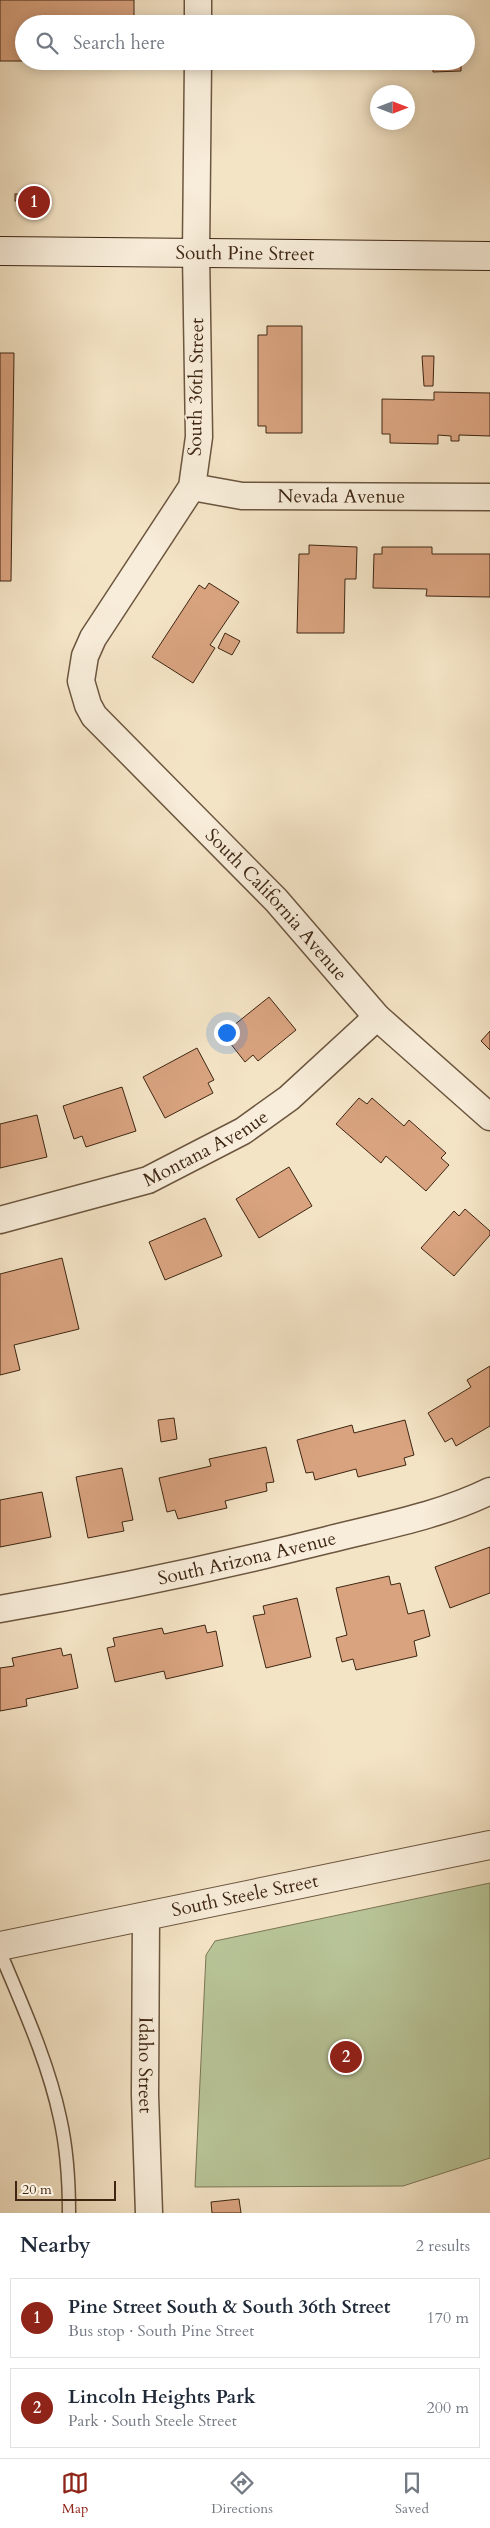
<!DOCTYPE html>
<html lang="en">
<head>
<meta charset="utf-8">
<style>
	body { margin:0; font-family:Cardo,serif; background:#f2f2f3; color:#1f2937 }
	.compass { position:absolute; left:370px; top:85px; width:45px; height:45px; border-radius:50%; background:#fff; box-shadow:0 2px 12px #0003; rotate:90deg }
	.scale { position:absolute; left:15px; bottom:12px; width:101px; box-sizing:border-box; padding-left:5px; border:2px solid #3e2612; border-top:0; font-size:14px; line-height:18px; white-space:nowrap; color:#3e2612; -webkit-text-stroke:4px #f8edda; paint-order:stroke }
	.you { position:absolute; left:226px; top:1032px; width:18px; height:18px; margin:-12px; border:4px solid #fff; border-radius:50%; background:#1a73e8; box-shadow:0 0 0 8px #1a73e833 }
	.badge { display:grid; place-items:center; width:32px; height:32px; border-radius:50%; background:#8f2418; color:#fff; font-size:16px; font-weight:700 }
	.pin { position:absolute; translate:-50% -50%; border:2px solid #fff; box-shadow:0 1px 5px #0006 }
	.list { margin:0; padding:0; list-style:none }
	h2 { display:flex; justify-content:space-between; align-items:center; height:65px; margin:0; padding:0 20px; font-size:21px }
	h2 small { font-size:16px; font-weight:400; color:#747a83 }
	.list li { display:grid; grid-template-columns:32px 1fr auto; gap:15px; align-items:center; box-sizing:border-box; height:80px; margin:0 10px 10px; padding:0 10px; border:1px solid #e0e1e3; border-radius:0px }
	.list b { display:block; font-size:19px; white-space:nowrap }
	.list p { margin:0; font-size:16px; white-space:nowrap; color:#747a83 }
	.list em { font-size:16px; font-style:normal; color:#747a83 }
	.icon { flex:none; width:28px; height:28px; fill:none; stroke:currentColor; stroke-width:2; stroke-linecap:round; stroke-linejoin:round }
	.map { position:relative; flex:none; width:490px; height:2213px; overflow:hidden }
	.search { position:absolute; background:#fff; box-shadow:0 2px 12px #0003; left:15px; right:15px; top:15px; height:55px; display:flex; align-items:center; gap:12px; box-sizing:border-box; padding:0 18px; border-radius:28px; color:#747a83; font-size:19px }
	.sheet { height:245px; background:#fff }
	nav { display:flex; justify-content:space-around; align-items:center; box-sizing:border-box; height:70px; border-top:1px solid #e0e1e3; background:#fff; font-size:14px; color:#747a83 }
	nav a { display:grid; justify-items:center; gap:2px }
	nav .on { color:#8f2418 }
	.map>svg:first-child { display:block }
	.green { fill:#b8c598; stroke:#7b7655 }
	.building { fill:#d9a380; stroke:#3e2612 }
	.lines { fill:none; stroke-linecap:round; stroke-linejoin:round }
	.service-casing { stroke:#6c563f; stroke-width:15 }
	.minor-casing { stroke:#6c563f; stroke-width:29 }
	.tertiary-casing { stroke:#6c563f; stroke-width:30 }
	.secondary-casing { stroke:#3e2612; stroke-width:30 }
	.service { stroke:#f8edda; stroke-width:12 }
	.minor { stroke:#f8edda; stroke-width:26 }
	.tertiary { stroke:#f8edda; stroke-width:28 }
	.secondary { stroke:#f8edda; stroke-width:28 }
	.labels { text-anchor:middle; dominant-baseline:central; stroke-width:4; stroke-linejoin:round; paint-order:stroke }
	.street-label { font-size:19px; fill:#3e2612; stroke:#f8edda }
</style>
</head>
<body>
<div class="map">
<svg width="490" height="2213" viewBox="0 0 490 2213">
	<rect width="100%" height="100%" fill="#f4e4c6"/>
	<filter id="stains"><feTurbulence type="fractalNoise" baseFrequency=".004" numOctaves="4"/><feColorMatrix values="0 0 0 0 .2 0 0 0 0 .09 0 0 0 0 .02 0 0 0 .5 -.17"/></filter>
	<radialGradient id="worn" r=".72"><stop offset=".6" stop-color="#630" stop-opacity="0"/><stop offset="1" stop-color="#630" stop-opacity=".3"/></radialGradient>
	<polygon class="green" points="490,1883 490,2158 403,2186 195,2187 206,1955 215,1941"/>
	<g class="building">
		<polygon points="0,0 134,0 134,24 24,24 24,61 134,61 0,61"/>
		<polygon points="433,61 461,61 461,71 433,72"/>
		<rect x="15" y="194" width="13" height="7"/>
		<polygon points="267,326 302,326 302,433 266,433 266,426 258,426 258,335 267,335"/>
		<polygon points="0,353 14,353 11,581 0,581"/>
		<polygon points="422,356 434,356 433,386 424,386"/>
		<polygon points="434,392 490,393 490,436 459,435 459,441 451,441 451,436 438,435 438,444 390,443 390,434 382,434 382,399 434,400"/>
		<polygon points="309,545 357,547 356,579 345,579 344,633 297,633 299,554 309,554"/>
		<polygon points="382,547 432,547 432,554 490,554 490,597 426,596 427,589 373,588 374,554 382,554"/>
		<polygon points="209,583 239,602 210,645 215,648 193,683 152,657 199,585 205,589"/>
		<polygon points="225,633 240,641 232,655 218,648"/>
		<polygon points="269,997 296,1030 258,1061 253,1055 245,1062 223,1034"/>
		<polygon points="490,1031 490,1050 481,1041"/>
		<polygon points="197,1048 214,1080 208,1083 213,1093 165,1118 143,1077"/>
		<polygon points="122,1087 136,1131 86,1147 82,1136 74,1139 63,1106"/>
		<polygon points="359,1098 367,1104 372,1098 404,1126 409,1120 446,1153 441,1158 449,1165 426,1191 386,1156 381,1163 336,1124"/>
		<polygon points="37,1115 47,1157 0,1168 0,1124"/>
		<polygon points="289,1167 312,1206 259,1238 236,1199"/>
		<polygon points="465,1209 490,1231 490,1235 454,1276 421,1248 454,1211 459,1216"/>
		<polygon points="205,1218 222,1256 165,1280 149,1242"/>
		<polygon points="62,1258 79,1329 14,1345 20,1370 0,1375 0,1274"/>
		<polygon points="490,1366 490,1426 456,1446 452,1438 445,1442 428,1413 471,1387 467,1380"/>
		<polygon points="174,1418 177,1439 161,1442 158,1420"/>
		<polygon points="405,1420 414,1455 404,1458 406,1465 358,1477 356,1469 315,1480 313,1472 306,1473 297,1440 352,1425 354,1433"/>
		<polygon points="266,1447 274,1482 266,1483 267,1491 225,1501 227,1508 178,1519 175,1510 167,1512 159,1478 211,1466 209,1459"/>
		<polygon points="122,1468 133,1520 122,1522 124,1531 88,1538 76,1477"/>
		<polygon points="42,1492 51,1537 0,1547 0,1500"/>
		<polygon points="490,1547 490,1593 450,1608 435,1567"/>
		<polygon points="389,1576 391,1585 400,1583 408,1614 424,1610 430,1636 414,1641 417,1656 356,1670 353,1659 342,1662 336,1638 347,1635 336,1588"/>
		<polygon points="297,1598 311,1657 266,1668 253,1616 265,1614 263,1606"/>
		<polygon points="205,1625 207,1633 216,1631 223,1666 166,1679 164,1671 115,1682 107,1648 115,1646 113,1638 162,1628 164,1634"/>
		<polygon points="61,1648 63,1656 71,1654 78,1688 26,1699 27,1706 0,1711 0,1668 14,1666 12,1658"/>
		<polygon points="239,2199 241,2213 212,2213 211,2202"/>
	</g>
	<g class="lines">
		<defs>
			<path id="service" d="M 0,1952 C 22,2005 48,2061 60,2118 C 67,2149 69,2181 69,2213"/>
			<g id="minor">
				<polyline points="198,0 198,24"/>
				<path id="s1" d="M 198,61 L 196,254 L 199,437 L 192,487 L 93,638 L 85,656 L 81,681 L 88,705 L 94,716 L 276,900 L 377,1017 L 490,1117"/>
				<path id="s2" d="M 192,487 L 242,496 L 490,497"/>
				<path id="s3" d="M 0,1220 L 148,1180 L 243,1131 L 289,1098 L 377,1017"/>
				<path id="s4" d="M 0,1609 C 110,1590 219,1567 327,1540 C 382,1526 439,1516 490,1491"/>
				<path id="s5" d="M 146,1917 L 145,2095 L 149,2213"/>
			</g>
			<g id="tertiary">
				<path id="s6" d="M 0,1946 L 490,1845"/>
			</g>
			<g id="secondary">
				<path id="s7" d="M 0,251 L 490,256"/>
			</g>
		</defs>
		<use href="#service" class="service-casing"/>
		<use href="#minor" class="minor-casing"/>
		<use href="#tertiary" class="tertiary-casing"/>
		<use href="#secondary" class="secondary-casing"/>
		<use href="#service" class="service"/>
		<use href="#minor" class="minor"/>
		<use href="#tertiary" class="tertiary"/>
		<use href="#secondary" class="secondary"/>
	</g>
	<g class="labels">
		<g class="street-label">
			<text stroke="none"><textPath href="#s7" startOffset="245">South Pine Street</textPath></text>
			<text transform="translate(196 387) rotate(-89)">South 36th Street</text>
			<text stroke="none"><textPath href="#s2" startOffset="150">Nevada Avenue</textPath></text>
			<text stroke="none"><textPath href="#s1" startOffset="952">South California Avenue</textPath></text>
			<text stroke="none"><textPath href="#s3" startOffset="219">Montana Avenue</textPath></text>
			<text stroke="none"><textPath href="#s4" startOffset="252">South Arizona Avenue</textPath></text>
			<text stroke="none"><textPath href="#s6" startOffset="250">South Steele Street</textPath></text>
			<text stroke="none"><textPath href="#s5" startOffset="148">Idaho Street</textPath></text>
		</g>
	</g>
	<rect width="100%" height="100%" filter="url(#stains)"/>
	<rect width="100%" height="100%" fill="url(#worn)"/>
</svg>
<svg class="compass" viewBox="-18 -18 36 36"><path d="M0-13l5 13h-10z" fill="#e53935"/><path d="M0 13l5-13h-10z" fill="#747a83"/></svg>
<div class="scale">20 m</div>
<div class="you"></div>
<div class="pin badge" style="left:34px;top:202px">1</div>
<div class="pin badge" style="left:346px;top:2057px">2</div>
<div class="search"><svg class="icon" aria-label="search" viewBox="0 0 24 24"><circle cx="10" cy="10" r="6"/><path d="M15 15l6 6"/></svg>Search here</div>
</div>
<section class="sheet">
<h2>Nearby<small>2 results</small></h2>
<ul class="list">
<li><span class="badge">1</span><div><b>Pine Street South &amp; South 36th Street</b><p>Bus stop · South Pine Street</p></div><em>170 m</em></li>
<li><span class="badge">2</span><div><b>Lincoln Heights Park</b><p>Park · South Steele Street</p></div><em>200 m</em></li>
</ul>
</section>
<nav>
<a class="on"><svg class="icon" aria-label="map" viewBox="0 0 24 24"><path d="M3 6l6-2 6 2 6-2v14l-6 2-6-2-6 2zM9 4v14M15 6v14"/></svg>Map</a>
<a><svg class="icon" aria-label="directions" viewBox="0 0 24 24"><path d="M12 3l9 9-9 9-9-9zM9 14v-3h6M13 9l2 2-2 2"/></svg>Directions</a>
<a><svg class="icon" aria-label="saved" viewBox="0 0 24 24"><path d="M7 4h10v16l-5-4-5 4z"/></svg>Saved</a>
</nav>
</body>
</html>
